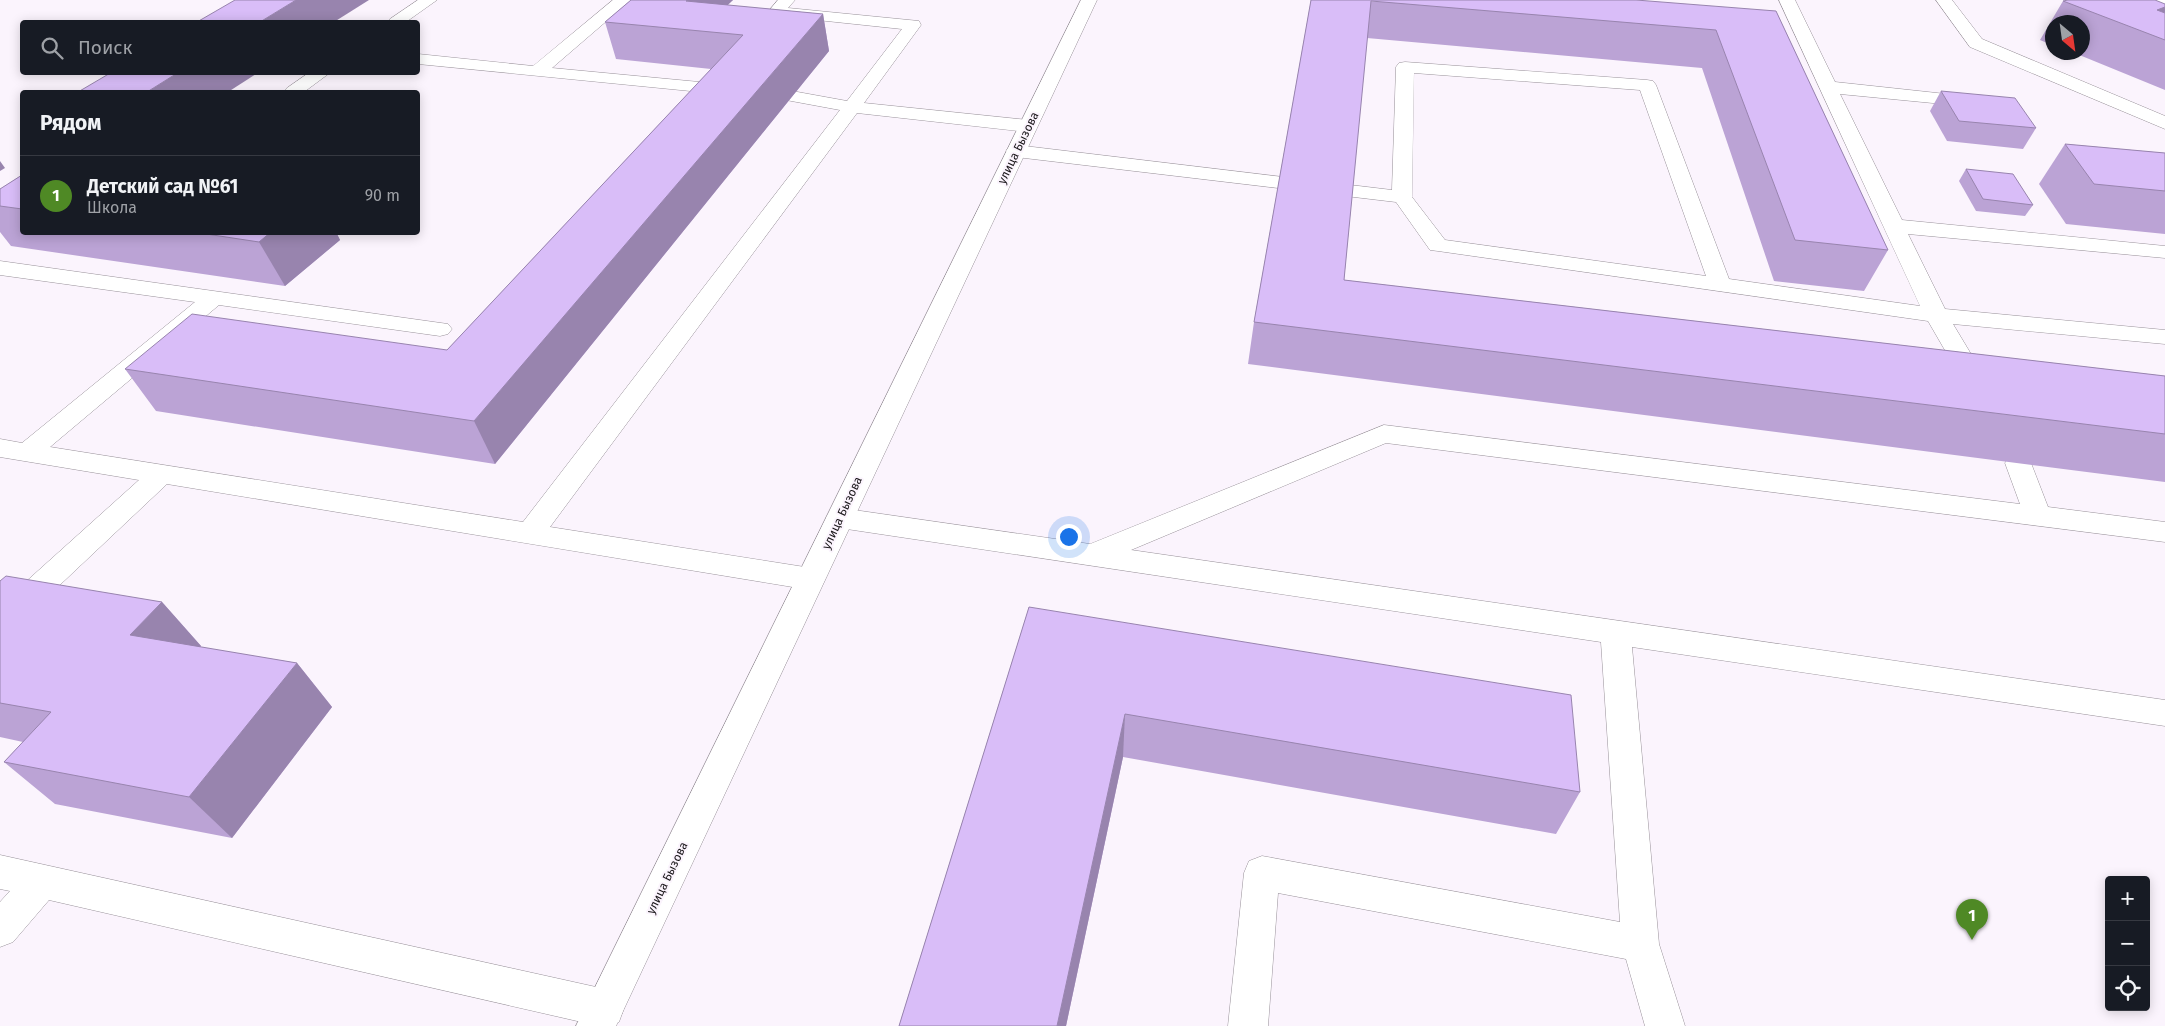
<!DOCTYPE html>
<html lang="ru">
<head>
<meta charset="utf-8">
<style>
	body { margin:0; font-family:"Fira Sans",sans-serif; background:#20242c; color:#f1f3f6 }
	.controls { position:absolute; right:15px; bottom:15px; display:grid; overflow:hidden; border-radius:5px; box-shadow:0 2px 12px #0003 }
	.controls button { width:45px; height:45px; display:grid; place-items:center; padding:0; border:0; border-bottom:1px solid #363941; background:#171b24; color:#f1f3f6; font:25px sans-serif }
	.compass { position:absolute; left:2045px; top:15px; width:45px; height:45px; border-radius:50%; background:#171b24; box-shadow:0 2px 12px #0003; rotate:151deg }
	.you { position:absolute; left:1068px; top:536px; width:18px; height:18px; margin:-12px; border:4px solid #fff; border-radius:50%; background:#1a73e8; box-shadow:0 0 0 8px #1a73e833 }
	.badge { display:grid; place-items:center; width:32px; height:32px; border-radius:50%; background:#4f8925; color:#fff; font-size:16px; font-weight:700 }
	.pin { position:absolute; translate:-50% -41px; filter:drop-shadow(0 1px 2px #0008) }
	.pin::after { content:''; position:absolute; top:26px; width:18px; height:15px; background:inherit; clip-path:polygon(0 0,100% 0,50% 100%) }
	.list { margin:0; padding:0; list-style:none }
	h2 { display:flex; justify-content:space-between; align-items:center; height:65px; margin:0; padding:0 20px; font-size:21px }
	h2 small { font-size:16px; font-weight:400; color:#9ea1a6 }
	.list li { display:grid; grid-template-columns:32px 1fr auto; gap:15px; align-items:center; box-sizing:border-box; height:80px; padding:0 20px; border-top:1px solid #363941 }
	.list b { display:block; font-size:19px; white-space:nowrap }
	.list p { margin:0; font-size:16px; white-space:nowrap; color:#9ea1a6 }
	.list em { font-size:16px; font-style:normal; color:#9ea1a6 }
	.icon { flex:none; width:28px; height:28px; fill:none; stroke:currentColor; stroke-width:2; stroke-linecap:round; stroke-linejoin:round }
	.map { position:relative; flex:none; width:2165px; height:1026px; overflow:hidden }
	.search { position:absolute; background:#171b24; box-shadow:0 2px 12px #0003; left:20px; top:20px; width:400px; height:55px; display:flex; align-items:center; gap:12px; box-sizing:border-box; padding:0 18px; border-radius:5px; color:#9ea1a6; font-size:19px }
	.panel { position:absolute; background:#171b24; box-shadow:0 2px 12px #0003; left:20px; top:90px; width:400px; height:145px; border-radius:5px }
	.map>svg:first-child { display:block }
	.lines { fill:none; stroke-linecap:round; stroke-linejoin:round }
	.service-casing { stroke:#989199; stroke-width:1 }
	.tertiary-casing { stroke:#989199; stroke-width:1 }
	.service { fill:#fff; fill-rule:evenodd }
	.tertiary { fill:#fff; fill-rule:evenodd }
	.wall { fill:#bba3d5 }
	.shaded-wall { fill:#9884ae }
	.building { fill:#d9bdf8; stroke:#9884ae }
	.labels { text-anchor:middle; dominant-baseline:central; stroke-width:4; stroke-linejoin:round; paint-order:stroke }
	.street-label { font-size:12px; fill:#1a171a; stroke:#fbf4fd }
</style>
</head>
<body>
<div class="map">
<svg width="2165" height="1026" viewBox="0 0 2165 1026">
	<rect width="100%" height="100%" fill="#fbf4fd"/>
	<g class="lines">
		<defs>
			<g id="service">
				<polygon points="418,0 437,0 406,22 388,22 390,19"/>
				<polygon points="613,0 631,0 552,68 731,85 737,86 740,90 737,94 731,95 418,64 418,54 533,66"/>
				<polygon points="778,0 795,0 788,8 919,21 921,25 864,103 1028,120 1035,122 1037,126 1035,130 1028,132 857,113 550,527 811,568 821,571 825,579 821,587 811,590 167,484 11,631 0,635 0,605 139,480 0,457 0,439 22,443 195,302 0,275 0,261 448,324 452,329 448,334 440,336 219,305 50,447 523,522 840,110 786,100 783,96 786,92 792,91 847,101 902,29 770,15 768,12"/>
				<path d="M 1779,0 L 1795,0 L 1835,82 L 1974,97 L 1980,98 L 1983,102 L 1980,106 L 1974,107 L 1840,94 L 1902,220 L 2165,246 L 2165,258 L 1908,234 L 1945,309 L 2165,330 L 2165,344 L 1953,324 L 1989,384 L 1986,390 L 1977,392 L 1968,390 L 1928,321 L 1438,251 L 1430,250 L 1396,202 L 1016,157 L 1009,155 L 1006,151 L 1009,147 L 1016,145 L 1392,190 L 1396,67 L 1399,63 L 1405,62 L 1647,80 L 1653,81 L 1656,85 L 1729,279 L 1920,306 ZM 1414,73 L 1640,90 L 1706,276 L 1445,240 L 1412,197 Z"/>
				<polygon points="1936,0 1952,0 1982,39 2165,116 2165,129 1970,47"/>
				<polygon points="2135,0 2165,0 2165,7 2143,5"/>
				<polygon points="310,72 331,72 304,92 284,92 287,88"/>
				<polygon points="1384,425 2020,504 2005,463 2009,457 2018,454 2027,457 2031,463 2048,507 2165,522 2165,542 1386,443 1131,550 2165,700 2165,726 1632,647 1659,944 1685,1026 1645,1026 1626,959 1278,893 1268,1026 1228,1026 1244,873 1249,861 1262,856 1620,922 1601,642 840,528 830,525 826,518 830,511 840,508 1090,544"/>
				<polygon points="0,855 605,989 619,994 624,1008 619,1022 608,1026 599,1026 49,900 13,942 0,947 0,902 10,891 0,889"/>
			</g>
			<polygon id="tertiary" points="1081,0 1097,0 616,1026 576,1026"/>
		</defs>
		<use href="#service" class="service-casing"/>
		<use href="#tertiary" class="tertiary-casing"/>
		<use href="#service" class="service"/>
		<use href="#tertiary" class="tertiary"/>
	</g>
	<g class="wall">
		<polygon points="631,0 733,0 727,5 823,14 829,51 495,464 156,411 125,369 447,350 711,69 616,59 605,22"/>
		<polygon points="1311,0 1776,11 1888,250 1864,291 1774,281 1702,68 1367,38 1344,280 2165,376 2165,482 1248,364 1254,322"/>
		<polygon points="2063,1 2165,4 2165,90 2072,52 2082,52 2082,22 2052,22 2052,45 2040,40"/>
		<polygon points="1941,91 2036,128 2023,149 1947,141 1930,111"/>
		<polygon points="2065,144 2165,153 2165,234 2066,224 2039,184"/>
		<polygon points="1966,169 2033,205 2025,216 1976,211 1959,181"/>
		<polygon points="22,175 22,232 336,232 340,240 285,286 11,246 0,232 0,189"/>
		<polygon points="0,581 162,602 201,646 200,647 297,663 332,707 232,838 55,804 4,762 23,742 0,737"/>
		<polygon points="1029,607 1580,792 1556,834 1123,757 1066,1026 899,1026"/>
	</g>
	<g class="shaded-wall">
		<polygon points="296,0 369,0 334,22 260,22"/>
		<polygon points="688,0 733,0 701,31 686,1"/>
		<polygon points="2165,7 2165,13 2157,10"/>
		<polygon points="823,14 829,51 495,464 474,421"/>
		<polygon points="179,72 259,72 228,92 147,92"/>
		<polygon points="0,161 5,168 0,171"/>
		<polygon points="271,232 336,232 340,240 285,286 259,242"/>
		<polygon points="162,602 201,646 171,679 130,635"/>
		<polygon points="297,663 332,707 232,838 189,797"/>
		<polygon points="1125,714 1123,757 1066,1026 1057,1026"/>
	</g>
	<g class="building">
		<polygon points="235,0 296,0 260,22 197,22"/>
		<polygon points="631,0 688,0 686,1 823,14 474,421 125,369 192,314 447,350 743,35 605,22"/>
		<polygon points="1311,0 1636,0 1776,11 1888,250 1795,240 1716,30 1371,1 1344,280 2165,376 2165,434 1254,322"/>
		<polygon points="2068,0 2155,0 2165,4 2165,7 2157,10 2165,13 2165,40 2063,1"/>
		<polygon points="112,72 179,72 147,92 78,92"/>
		<polygon points="1941,91 2015,98 2036,128 1959,121"/>
		<polygon points="2065,144 2165,153 2165,191 2094,184"/>
		<polygon points="1966,169 2013,174 2033,205 1983,199"/>
		<polygon points="22,175 22,209 0,206 0,189"/>
		<polygon points="193,232 271,232 259,242"/>
		<polygon points="6,576 162,602 130,635 297,663 189,797 4,762 51,712 0,703 0,581"/>
		<polygon points="1029,607 1571,695 1580,792 1125,714 1057,1026 899,1026"/>
	</g>
	<g class="labels">
		<g class="street-label">
			<text transform="translate(1018 148) rotate(-64)">улица Бызова</text>
			<text transform="translate(842 513) rotate(-65)">улица Бызова</text>
			<text transform="translate(667 878) rotate(-64)">улица Бызова</text>
		</g>
	</g>
</svg>
<div class="controls">
<button>+</button>
<button>−</button>
<button><svg class="icon" aria-label="locate" viewBox="0 0 24 24"><circle cx="12" cy="12" r="6"/><path d="M12 2v4M12 18v4M2 12h4M18 12h4"/></svg></button>
</div>
<svg class="compass" viewBox="-18 -18 36 36"><path d="M0-13l5 13h-10z" fill="#e53935"/><path d="M0 13l5-13h-10z" fill="#9ea1a6"/></svg>
<div class="you"></div>
<div class="pin badge" style="left:1972px;top:940px">1</div>
<div class="search"><svg class="icon" aria-label="search" viewBox="0 0 24 24"><circle cx="10" cy="10" r="6"/><path d="M15 15l6 6"/></svg>Поиск</div>
<section class="panel">
<h2>Рядом<small></small></h2>
<ul class="list">
<li><span class="badge">1</span><div><b>Детский сад №61</b><p>Школа</p></div><em>90 m</em></li>
</ul>
</section>
</div>
</body>
</html>
